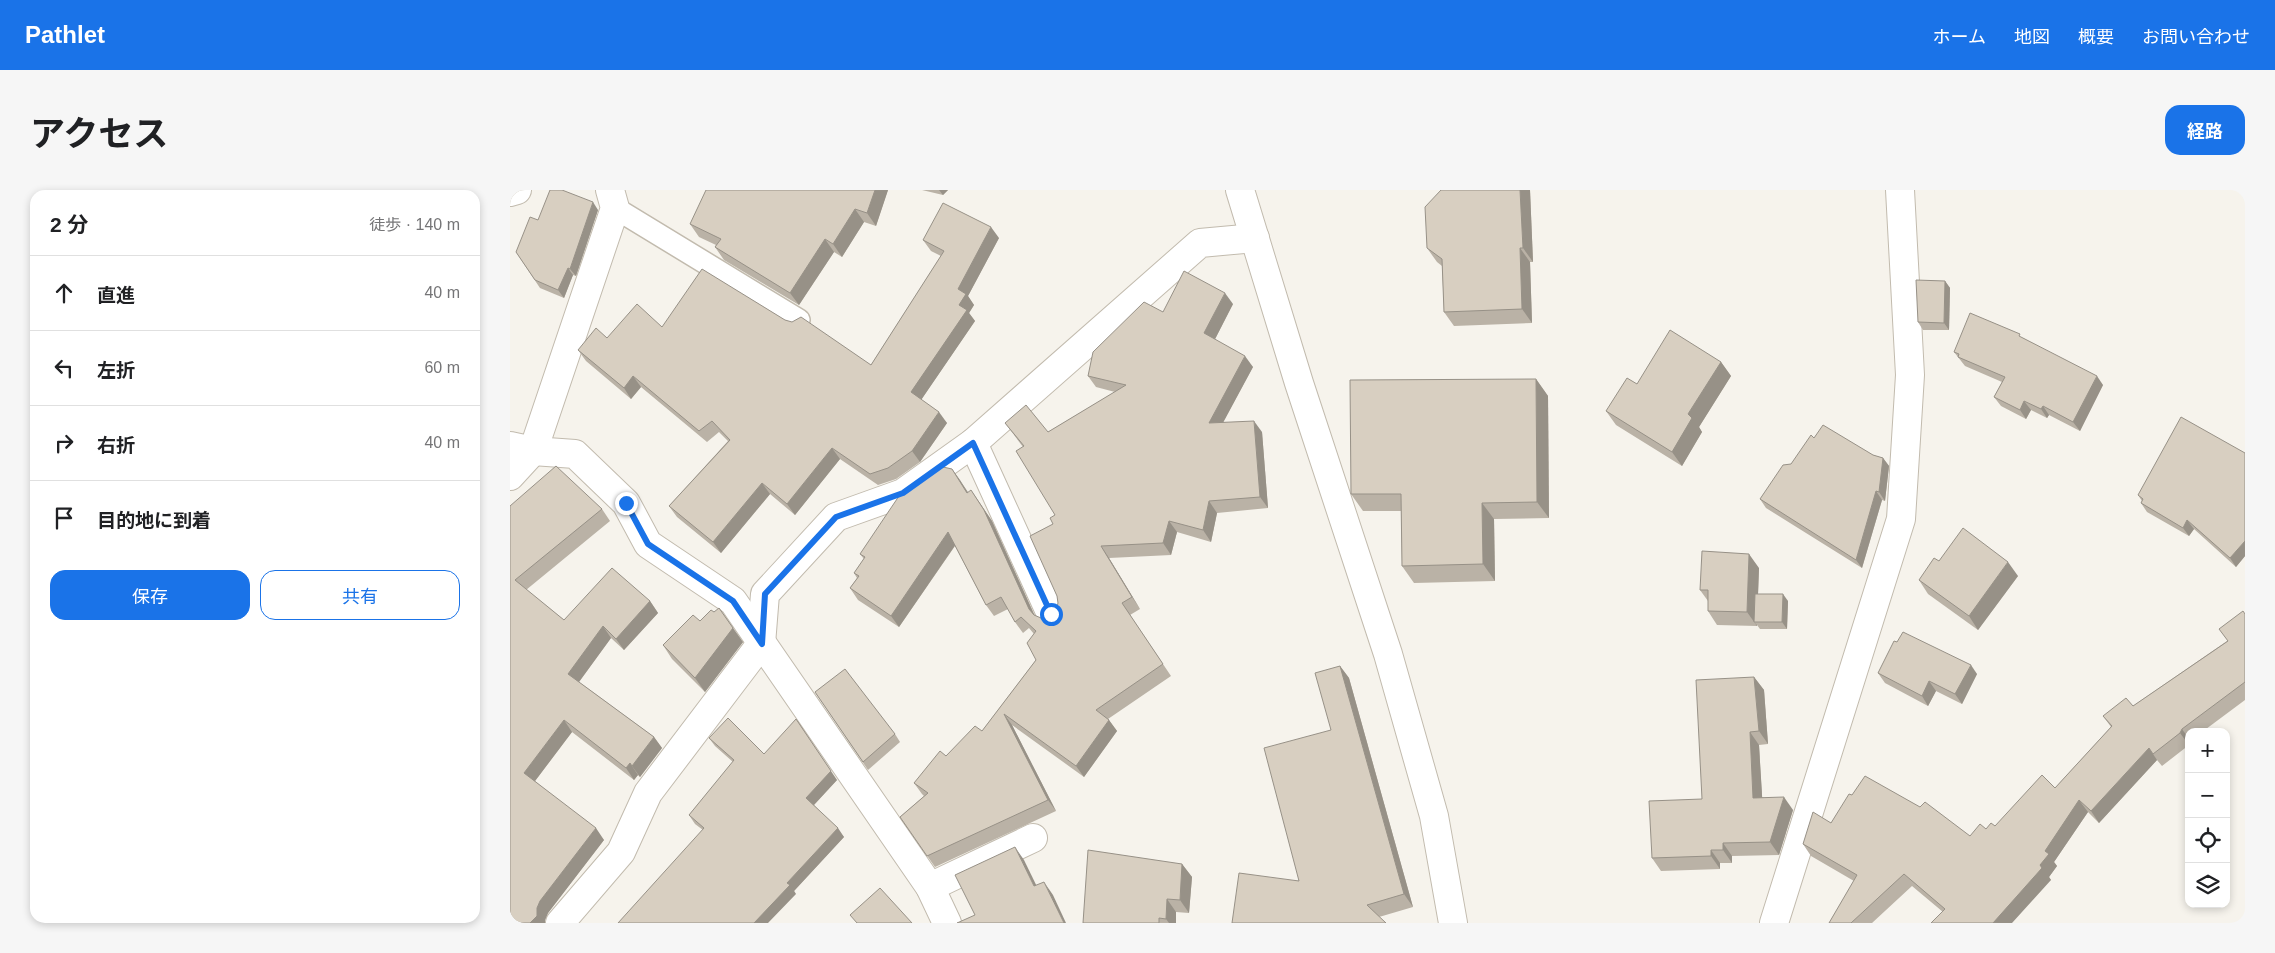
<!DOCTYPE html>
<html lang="ja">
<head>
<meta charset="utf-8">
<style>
	body { margin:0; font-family:Helvetica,"Noto Sans JP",sans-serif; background:#f6f6f6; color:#202124 }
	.controls { position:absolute; right:15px; bottom:15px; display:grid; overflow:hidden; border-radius:10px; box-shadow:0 2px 8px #0003 }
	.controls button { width:45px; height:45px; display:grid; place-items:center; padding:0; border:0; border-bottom:1px solid #e0e0e0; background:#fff; color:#202124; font:25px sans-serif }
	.stop { position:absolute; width:15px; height:15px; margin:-11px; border:4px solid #1a73e8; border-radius:50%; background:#fff }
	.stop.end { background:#1a73e8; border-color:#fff; box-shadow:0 1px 5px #0008 }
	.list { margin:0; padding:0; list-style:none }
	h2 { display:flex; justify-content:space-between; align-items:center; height:65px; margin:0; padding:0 20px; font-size:21px }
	h2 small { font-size:16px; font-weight:400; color:#757577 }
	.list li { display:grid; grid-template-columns:32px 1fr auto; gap:15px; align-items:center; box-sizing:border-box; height:75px; padding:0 20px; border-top:1px solid #e0e0e0 }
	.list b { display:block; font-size:19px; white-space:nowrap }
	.list em { font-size:16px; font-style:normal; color:#757577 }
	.actions { display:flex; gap:10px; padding:15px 20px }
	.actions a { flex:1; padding:11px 0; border:1px solid #1a73e8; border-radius:15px; text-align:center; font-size:18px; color:#1a73e8 }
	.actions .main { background:#1a73e8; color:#fff }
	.icon { flex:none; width:28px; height:28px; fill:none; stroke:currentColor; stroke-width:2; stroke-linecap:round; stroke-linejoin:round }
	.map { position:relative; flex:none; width:1735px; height:733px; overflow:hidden; border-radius:15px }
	header { display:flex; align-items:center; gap:30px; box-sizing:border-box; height:70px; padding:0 25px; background:#1a73e8; color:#fff }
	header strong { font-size:24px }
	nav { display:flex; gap:28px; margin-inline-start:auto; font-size:18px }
	.intro { display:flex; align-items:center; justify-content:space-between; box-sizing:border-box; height:120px; padding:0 30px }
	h1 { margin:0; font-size:35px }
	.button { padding:12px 22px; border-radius:15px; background:#1a73e8; color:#fff; font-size:18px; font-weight:700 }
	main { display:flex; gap:30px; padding:0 30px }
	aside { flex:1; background:#fff; border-radius:15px; box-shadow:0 2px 8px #0003 }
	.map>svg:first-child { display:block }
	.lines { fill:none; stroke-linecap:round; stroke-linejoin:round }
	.service-casing { stroke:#c2bbae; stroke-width:24 }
	.minor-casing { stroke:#c2bbae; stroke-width:30 }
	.tertiary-casing { stroke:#c2bbae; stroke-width:30 }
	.service { stroke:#fff; stroke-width:21 }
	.minor { stroke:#fff; stroke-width:28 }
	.tertiary { stroke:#fff; stroke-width:28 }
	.wall { fill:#bab2a6 }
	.shaded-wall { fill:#979187 }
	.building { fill:#d8cfc1; stroke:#979187 }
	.route { stroke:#1a73e8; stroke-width:6 }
</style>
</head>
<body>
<header>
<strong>Pathlet</strong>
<nav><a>ホーム</a><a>地図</a><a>概要</a><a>お問い合わせ</a></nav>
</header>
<div class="intro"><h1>アクセス</h1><a class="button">経路</a></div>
<main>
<aside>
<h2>2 分<small>徒歩 · 140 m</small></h2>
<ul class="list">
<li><svg class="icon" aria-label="ahead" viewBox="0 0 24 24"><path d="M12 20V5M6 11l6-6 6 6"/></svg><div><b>直進</b></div><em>40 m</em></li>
<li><svg class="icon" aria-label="left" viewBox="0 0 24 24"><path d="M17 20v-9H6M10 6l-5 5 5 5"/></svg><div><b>左折</b></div><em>60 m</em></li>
<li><svg class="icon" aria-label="right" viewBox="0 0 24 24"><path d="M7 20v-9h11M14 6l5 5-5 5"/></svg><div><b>右折</b></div><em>40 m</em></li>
<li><svg class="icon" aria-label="arrive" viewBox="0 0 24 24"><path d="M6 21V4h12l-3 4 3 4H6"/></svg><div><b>目的地に到着</b></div></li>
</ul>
<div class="actions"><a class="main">保存</a><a>共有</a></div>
</aside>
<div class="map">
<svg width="1735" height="733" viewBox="0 0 1735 733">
	<rect width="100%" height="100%" fill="#f6f3ec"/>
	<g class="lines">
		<defs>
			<polyline id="service" points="105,18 289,130"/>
			<g id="minor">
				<polyline points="0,2 7,0"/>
				<polyline points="463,253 541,424"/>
				<polyline points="0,256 23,261 65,264 116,313 138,354 223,411 420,697 437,733"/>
				<polyline points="0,286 23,261 105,18 100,0"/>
				<polyline points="420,697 523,648"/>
				<polyline points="50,733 111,662 138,603 251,454 255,404 326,327 393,303 463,253 690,53 745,48"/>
				<polyline points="1264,733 1391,329 1400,185 1390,0"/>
			</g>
			<polyline id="tertiary" points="730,0 789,193 878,464 924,626 943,733"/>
		</defs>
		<use href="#service" class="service-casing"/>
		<use href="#minor" class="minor-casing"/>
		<use href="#tertiary" class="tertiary-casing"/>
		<use href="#service" class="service"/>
		<use href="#minor" class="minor"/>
		<use href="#tertiary" class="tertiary"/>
	</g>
	<g class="wall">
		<polygon points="378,0 366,36 354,32 332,67 324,62 289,115 214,70 205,57 206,55 189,47 180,34"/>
		<polygon points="412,0 438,0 433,5"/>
		<polygon points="931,0 1020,0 1023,72 1020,72 1022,133 944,136 934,122 932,76 927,72 917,58"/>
		<polygon points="88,20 66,86 63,85 54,108 30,98 6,62 28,30"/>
		<polygon points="489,48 458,106 464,115 459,123 465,131 411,210 437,233 410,272 386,289 368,295 330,269 285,325 260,304 211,363 167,327 159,316 218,251 209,242 197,252 131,197 121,209 76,171 68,160 97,148 152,137 275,130 361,175 431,66 421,61 413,50"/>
		<polygon points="1435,91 1440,98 1439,140 1413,140 1408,132"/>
		<polygon points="723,114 705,149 743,177 713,232 752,242 758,318 707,323 701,352 667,342 661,365 599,368 630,419 620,425 661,486 598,529 607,541 574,587 502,535 546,621 425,677 390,627 414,606 412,604 404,593 436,566 472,541 526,470 524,444 519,438 513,443 505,432 498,419 484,426 476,415 445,356 389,437 348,410 340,398 347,388 344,383 354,369 350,364 442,279 458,302 469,312 482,331 525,426 531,428 540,426 546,421 548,413 543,334 545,325 513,257 495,233 538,242 605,202 586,197 578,186 653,122"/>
		<polygon points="1513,148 1593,195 1570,241 1539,225 1537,228 1521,220 1516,229 1491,216 1484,207 1492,192 1455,176 1444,162"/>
		<polygon points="1211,172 1221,186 1189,237 1192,242 1172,276 1106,235 1096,221 1127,194"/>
		<polygon points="1026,189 1038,206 1039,328 984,329 985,391 904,393 892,376 891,321 853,321 841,304"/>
		<polygon points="1304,248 1373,268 1379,276 1375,311 1372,310 1352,378 1256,318 1250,309"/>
		<polygon points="1735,263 1735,366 1726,377 1684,339 1679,346 1637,322 1631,313 1632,311 1628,305"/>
		<polygon points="0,316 92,319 100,331 16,400 54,430 140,411 148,423 114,460 101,448 69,492 144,547 152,558 130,587 128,585 124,590 62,542 25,591 94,650 38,723 35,730 35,733 0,733"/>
		<polygon points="1249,378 1248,404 1278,411 1277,439 1250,439 1247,435 1247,436 1207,435 1198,421 1198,411 1190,400"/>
		<polygon points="1508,386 1468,440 1418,404 1409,390"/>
		<polygon points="1735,424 1735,510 1692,542 1679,542 1679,555 1652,576 1647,570 1589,633 1578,622 1544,672 1547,676 1539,687 1541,690 1433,722 1402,696 1362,733 1319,733 1344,691 1301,666 1293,654 1321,633 1342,605 1460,646 1476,639 1485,636 1545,598 1601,537 1593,526 1623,516 1717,451"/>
		<polygon points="190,431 233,452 195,502 162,469 153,455"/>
		<polygon points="1387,452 1467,484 1452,514 1426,501 1418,516 1375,493 1368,483"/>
		<polygon points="830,476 839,488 903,717 869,727 789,691 821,540"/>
		<polygon points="1244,487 1254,500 1258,554 1249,555 1252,607 1283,620 1269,665 1222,666 1222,673 1210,673 1210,679 1151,681 1142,668 1192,609"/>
		<polygon points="305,502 385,544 390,552 358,580"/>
		<polygon points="199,548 254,564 327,590 304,615 334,647 284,701 286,704 193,640 185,634 179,625 223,572 205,556"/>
		<polygon points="672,674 682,687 679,723 666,722 666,733 573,733"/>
	</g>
	<g class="shaded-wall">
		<polygon points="365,0 378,0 366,36 357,23"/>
		<polygon points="429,0 438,0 433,5"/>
		<polygon points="1010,0 1020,0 1023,72 1013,58"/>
		<polygon points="83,12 88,20 66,86 60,79"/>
		<polygon points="345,19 354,32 332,67 323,54"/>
		<polygon points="481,37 489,48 458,106 464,115 459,123 465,131 409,213 401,202 448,99"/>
		<polygon points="315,49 324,62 289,115 280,103"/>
		<polygon points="1010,58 1020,72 1022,133 1012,119"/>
		<polygon points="58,78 63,85 54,108 48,100"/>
		<polygon points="1435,91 1440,98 1439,140 1434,133"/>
		<polygon points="715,103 723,114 702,155 694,143"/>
		<polygon points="735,166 743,177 707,244 699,233"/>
		<polygon points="1211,172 1221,186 1189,237 1192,242 1172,276 1162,262 1178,224"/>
		<polygon points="123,186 131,197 121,209 114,198"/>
		<polygon points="1587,186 1593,195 1570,241 1563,232"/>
		<polygon points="1026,189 1038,206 1039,328 1027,312"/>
		<polygon points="1514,211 1521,220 1516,229 1510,220"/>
		<polygon points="1533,216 1539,225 1537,228 1531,219"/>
		<polygon points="429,222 437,233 410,272 402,261"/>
		<polygon points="744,231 752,242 758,318 750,307"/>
		<polygon points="322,258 330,269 285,325 277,314"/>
		<polygon points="1373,268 1379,276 1375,311 1369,302"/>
		<polygon points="442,279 450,290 465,314 457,303"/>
		<polygon points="252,293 260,304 211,363 203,352"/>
		<polygon points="461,300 482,331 527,431 519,419"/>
		<polygon points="1366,301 1372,310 1352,378 1346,370"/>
		<polygon points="699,311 707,323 701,352 693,340"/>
		<polygon points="972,313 984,329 985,391 973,374"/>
		<polygon points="1677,330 1684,339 1679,346 1673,338"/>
		<polygon points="659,331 667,342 661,365 653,353"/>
		<polygon points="438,342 446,354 389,437 381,426"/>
		<polygon points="1735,351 1735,366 1726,377 1720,368"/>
		<polygon points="591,356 599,368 630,419 622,407"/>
		<polygon points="1239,364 1249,378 1247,432 1244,432 1247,435 1247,436 1237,422"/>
		<polygon points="1498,372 1508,386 1468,440 1459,426"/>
		<polygon points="1273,404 1278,411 1277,439 1272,432"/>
		<polygon points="140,411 148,423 114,460 106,449"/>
		<polygon points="209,418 233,452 195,502 185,488"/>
		<polygon points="93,436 101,448 66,496 58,484"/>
		<polygon points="1461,475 1467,484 1452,514 1445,504"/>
		<polygon points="830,476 839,488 903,717 894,704"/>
		<polygon points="1244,487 1254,500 1258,554 1249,541"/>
		<polygon points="1419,491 1426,501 1418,516 1412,506"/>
		<polygon points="494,524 502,535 546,621 538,610"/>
		<polygon points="286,529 327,590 302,617 296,608"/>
		<polygon points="54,530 62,542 22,595 14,583"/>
		<polygon points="599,530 607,541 574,587 566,576"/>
		<polygon points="1672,539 1679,549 1679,555 1670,543"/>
		<polygon points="1240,542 1249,555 1253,621 1243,608"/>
		<polygon points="144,547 152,558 130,587 122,576"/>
		<polygon points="1639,558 1647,570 1589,633 1581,621"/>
		<polygon points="120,573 128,585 124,590 116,578"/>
		<polygon points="1274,607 1283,620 1269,665 1260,652"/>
		<polygon points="1569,610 1578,622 1544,672 1547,676 1539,687 1541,690 1502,733 1483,733"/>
		<polygon points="86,638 94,650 38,723 35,730 35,733 20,733 30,711"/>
		<polygon points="328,638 334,647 284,701 286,704 258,733 244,733 277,693"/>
		<polygon points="1213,653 1222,666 1222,673 1213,660"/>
		<polygon points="505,657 514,670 533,709 524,696"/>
		<polygon points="1201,660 1210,673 1210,679 1201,666"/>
		<polygon points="672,674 682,687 679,723 670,710"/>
		<polygon points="534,692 543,705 556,733 554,733"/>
		<polygon points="657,709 666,722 666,733 659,733 656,729"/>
	</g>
	<g class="building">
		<polygon points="40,0 52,0 83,12 60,79 58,78 48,100 25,90 6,62 20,27 28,30"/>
		<polygon points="196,0 365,0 357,23 345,19 323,54 315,49 280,103 205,57 211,49 180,34"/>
		<polygon points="931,0 1010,0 1013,58 1010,58 1012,119 934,122 932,69 917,58 915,17"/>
		<polygon points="433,13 481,37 448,99 456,104 449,115 457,120 401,202 429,222 402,261 378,278 360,284 322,258 277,314 252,293 203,352 159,316 220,250 202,231 189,241 123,186 114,198 68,160 86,138 97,148 127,114 152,137 192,79 275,130 282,132 291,127 361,175 434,61 413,50"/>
		<polygon points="674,81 715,103 694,143 735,166 699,233 744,231 750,307 699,311 693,340 659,331 653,353 591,356 622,407 612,413 653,474 586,520 599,530 566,576 494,524 538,610 417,666 390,627 418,603 404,593 430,561 436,566 465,536 472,541 526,470 517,453 526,441 511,427 505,432 491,407 476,415 438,342 381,426 340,398 349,386 344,383 355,367 350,364 389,306 433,277 442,279 457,303 461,300 474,320 519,419 524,425 531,428 540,426 546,421 548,413 547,406 520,346 543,334 540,328 545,325 506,261 514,256 495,233 516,215 538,242 616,195 578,186 583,162 634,112 653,122"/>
		<polygon points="1406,90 1435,91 1434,133 1408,132"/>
		<polygon points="1460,123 1510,144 1509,146 1587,186 1563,232 1533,216 1531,219 1514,211 1510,220 1484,207 1495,187 1448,167 1449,164 1444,162"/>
		<polygon points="1160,140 1211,172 1178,224 1182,228 1162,262 1096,221 1117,188 1127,194"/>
		<polygon points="1026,189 1027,312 972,313 973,374 892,376 891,304 841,304 840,190"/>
		<polygon points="1671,227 1735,263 1735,351 1720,368 1677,330 1673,338 1631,313 1633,309 1628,305"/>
		<polygon points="1313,235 1363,265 1373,268 1369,302 1366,301 1346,370 1250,309 1273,275 1281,274 1301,245 1304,248"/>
		<polygon points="46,276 92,319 5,390 54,430 102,378 140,411 106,449 93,436 58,484 144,547 122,576 120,573 116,578 54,530 14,583 86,638 30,711 27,718 27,726 20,733 0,733 0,316"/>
		<polygon points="1453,338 1498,372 1459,426 1409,390 1424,368 1429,371"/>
		<polygon points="1192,361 1239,364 1237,422 1198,421 1198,400 1190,400"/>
		<polygon points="1245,404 1273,404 1272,432 1244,432"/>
		<polygon points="209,418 223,438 185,488 153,455 183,425 190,431 201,420 204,422"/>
		<polygon points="1733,421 1735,424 1735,492 1672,539 1670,543 1643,564 1639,558 1581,621 1569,610 1535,661 1539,664 1530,675 1532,678 1483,733 1421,733 1435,719 1394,684 1341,733 1319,733 1347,685 1293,654 1303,622 1321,633 1339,604 1342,605 1355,586 1410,617 1415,612 1460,646 1470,634 1476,639 1481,633 1485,636 1532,585 1545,598 1602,536 1593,526 1616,508 1623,516 1718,451 1709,439"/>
		<polygon points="1393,442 1461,475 1445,504 1419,491 1412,506 1368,483 1384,451 1387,452"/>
		<polygon points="830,476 894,704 857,715 876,733 722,733 729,683 789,691 754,558 821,540 805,483"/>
		<polygon points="335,479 385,544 353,572 305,502"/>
		<polygon points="1244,487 1249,541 1240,542 1243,608 1274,607 1260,652 1213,653 1213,660 1201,660 1201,666 1142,668 1139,611 1192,609 1186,490"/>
		<polygon points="218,528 254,564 286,529 321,581 296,608 328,638 277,693 280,695 244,733 108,733 194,638 179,625 224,570 199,548"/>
		<polygon points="505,657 524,696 534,692 554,733 447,733 465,725 445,685"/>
		<polygon points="578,660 672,674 670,710 657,709 656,729 649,728 649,733 573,733"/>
		<polygon points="370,698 402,733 347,733 340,725"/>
	</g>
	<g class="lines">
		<polyline class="route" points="116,313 138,354 223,411 252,454 255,404 326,327 393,303 463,253 541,424"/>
	</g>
</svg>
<div class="controls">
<button>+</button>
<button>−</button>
<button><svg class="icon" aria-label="locate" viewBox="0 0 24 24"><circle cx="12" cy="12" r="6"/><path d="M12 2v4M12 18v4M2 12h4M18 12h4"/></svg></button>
<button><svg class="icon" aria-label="layers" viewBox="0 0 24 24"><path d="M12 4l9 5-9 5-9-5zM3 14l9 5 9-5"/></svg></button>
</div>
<div class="stop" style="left:541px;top:424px"></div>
<div class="stop end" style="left:116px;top:313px"></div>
</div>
</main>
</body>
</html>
